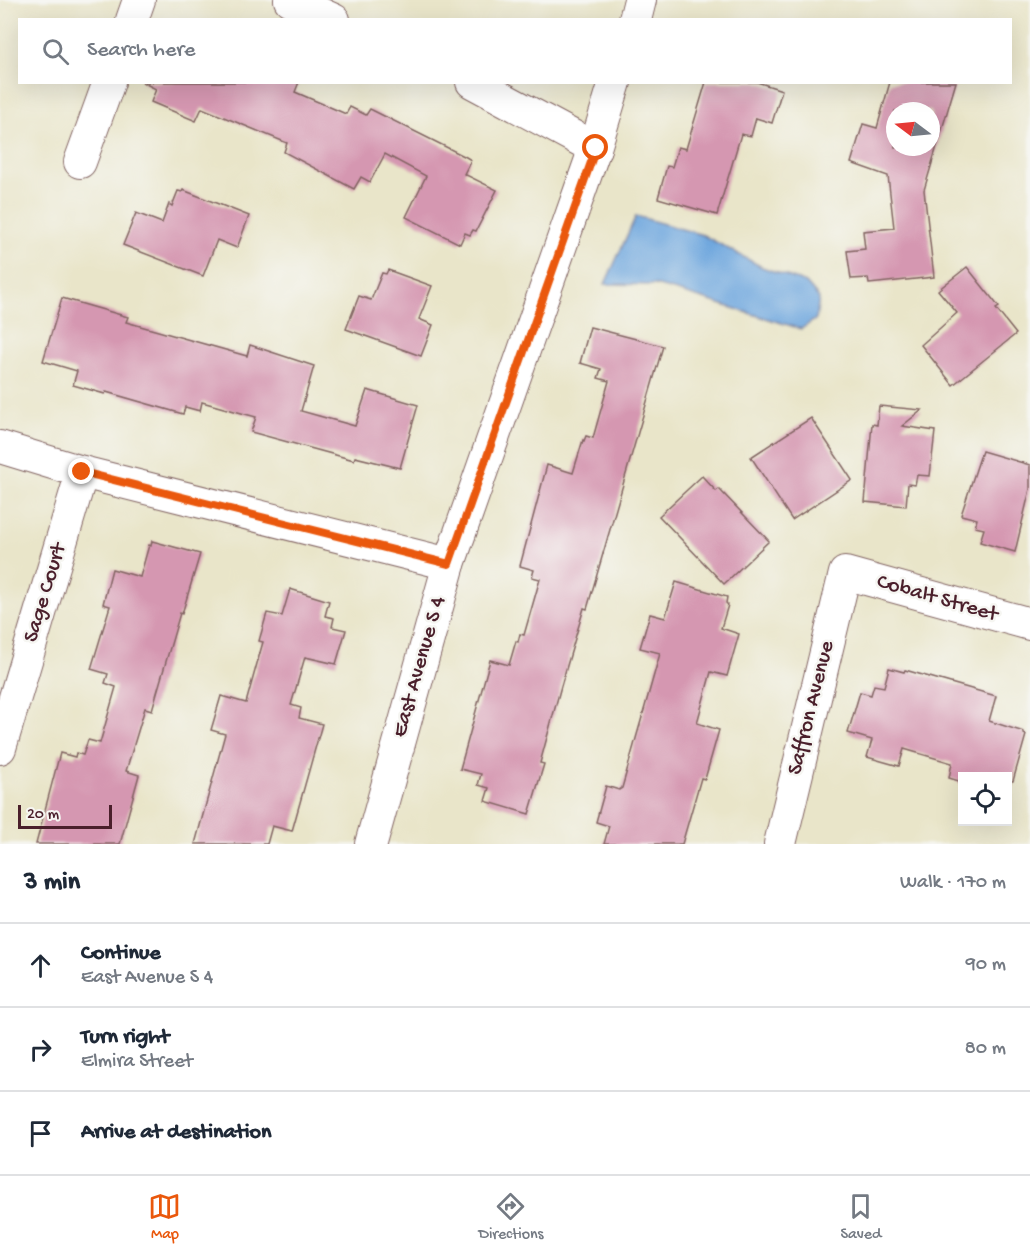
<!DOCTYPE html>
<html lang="en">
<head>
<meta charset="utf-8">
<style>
	body { margin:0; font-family:"Gochi Hand",sans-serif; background:#f6f6f7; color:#1f2937 }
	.controls { position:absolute; right:18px; bottom:18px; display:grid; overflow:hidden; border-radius:0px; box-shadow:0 6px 24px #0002 }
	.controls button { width:54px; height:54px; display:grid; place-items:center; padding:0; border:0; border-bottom:2px solid #e0e1e3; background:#fff; color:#1f2937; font:30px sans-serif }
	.compass { position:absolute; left:886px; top:102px; width:54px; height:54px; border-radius:50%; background:#fff; box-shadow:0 6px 24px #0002; rotate:286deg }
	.scale { position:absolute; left:18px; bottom:15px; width:94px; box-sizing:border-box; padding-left:6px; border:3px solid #4a1f2b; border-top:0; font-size:16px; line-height:21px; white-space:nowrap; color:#4a1f2b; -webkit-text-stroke:4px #f6f6f2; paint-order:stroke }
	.stop { position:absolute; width:18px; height:18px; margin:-14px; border:4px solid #ea580c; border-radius:50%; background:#fff }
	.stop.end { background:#ea580c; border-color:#fff; box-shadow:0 2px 6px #0008 }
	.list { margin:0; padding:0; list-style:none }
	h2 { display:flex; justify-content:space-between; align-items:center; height:78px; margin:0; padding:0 24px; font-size:26px }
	h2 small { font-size:20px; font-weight:400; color:#747a83 }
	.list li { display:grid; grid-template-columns:39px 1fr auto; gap:18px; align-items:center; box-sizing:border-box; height:84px; padding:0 24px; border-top:2px solid #e0e1e3 }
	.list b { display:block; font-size:22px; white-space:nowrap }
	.list p { margin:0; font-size:20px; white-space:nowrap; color:#747a83 }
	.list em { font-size:20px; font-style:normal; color:#747a83 }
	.icon { flex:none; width:33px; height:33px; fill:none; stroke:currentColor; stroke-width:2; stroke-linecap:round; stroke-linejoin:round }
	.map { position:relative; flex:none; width:1030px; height:844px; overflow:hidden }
	.search { position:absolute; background:#fff; box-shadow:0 6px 24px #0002; left:18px; right:18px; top:18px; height:66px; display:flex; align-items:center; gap:15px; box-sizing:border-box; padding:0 21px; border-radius:0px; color:#747a83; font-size:22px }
	.sheet { height:330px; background:#fff }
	nav { display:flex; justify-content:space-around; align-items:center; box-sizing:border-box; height:84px; border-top:2px solid #e0e1e3; background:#fff; font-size:16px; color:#747a83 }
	nav a { display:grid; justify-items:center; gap:3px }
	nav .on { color:#ea580c }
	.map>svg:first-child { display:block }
	.water { fill:#6fa7de; stroke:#5c6384; stroke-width:1.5 }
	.building { fill:#d597b1; fill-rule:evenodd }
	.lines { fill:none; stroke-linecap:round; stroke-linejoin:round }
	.street-casing { stroke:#826462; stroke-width:34 }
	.street { stroke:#fff; stroke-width:32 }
	.route { stroke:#ea580c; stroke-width:8 }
	.labels { text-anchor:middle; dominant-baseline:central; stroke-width:5; stroke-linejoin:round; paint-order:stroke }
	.street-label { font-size:22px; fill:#4a1f2b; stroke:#f6f6f2 }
</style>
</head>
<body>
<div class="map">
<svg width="1030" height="844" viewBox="0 0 1030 844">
	<rect width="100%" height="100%" fill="#f6f6f2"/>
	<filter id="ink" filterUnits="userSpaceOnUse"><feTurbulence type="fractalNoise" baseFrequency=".0167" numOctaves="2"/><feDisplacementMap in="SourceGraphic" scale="12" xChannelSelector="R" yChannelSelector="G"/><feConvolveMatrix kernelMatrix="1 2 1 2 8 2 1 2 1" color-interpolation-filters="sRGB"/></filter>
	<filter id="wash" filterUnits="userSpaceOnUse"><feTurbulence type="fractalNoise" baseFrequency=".008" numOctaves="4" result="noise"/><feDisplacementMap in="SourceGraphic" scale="24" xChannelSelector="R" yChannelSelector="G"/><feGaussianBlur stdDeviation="1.35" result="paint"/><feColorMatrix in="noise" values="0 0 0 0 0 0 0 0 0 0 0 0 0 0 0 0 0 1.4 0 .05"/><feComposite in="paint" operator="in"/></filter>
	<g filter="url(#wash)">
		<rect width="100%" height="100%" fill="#e9e5c9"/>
		<polygon class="water" points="636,216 703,235 762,267 806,283 819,298 816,319 801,329 677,291 655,285 605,284"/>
		<g id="blocks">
			<g class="building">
				<polygon points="142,82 299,82 295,92 346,114 350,107 366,115 370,109 466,157 471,160 464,174 497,190 476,231 473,230 470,235 465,233 460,244 406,217 426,176 385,154 370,182 361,177 354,189 284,152 287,143 202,108 196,121 151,102 156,89"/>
				<polygon points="706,82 757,82 782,90 772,123 756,118 751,136 741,134 717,215 658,198 667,166 672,167 678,147 686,149"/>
				<path d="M 890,82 L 956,82 L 924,190 L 934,277 L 869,284 L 868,278 L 851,279 L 847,251 L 865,249 L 863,231 L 894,228 L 888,176 L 851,163 L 863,124 L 877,128 ZM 895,111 L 931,111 L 931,147 L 895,147 Z"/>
				<polygon points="183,190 249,216 237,248 217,240 203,276 123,245 136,213 162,223 169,204 172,206 178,191 182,192"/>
				<polygon points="967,267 999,307 996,309 1016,334 953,385 921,345 957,313 938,290"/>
				<polygon points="388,270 432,286 419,319 433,325 421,356 346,329 359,296 371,300 382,273 386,274"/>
				<polygon points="62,298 128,317 126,322 247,356 250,345 314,366 301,411 355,426 367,390 418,405 400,468 355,457 354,460 251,432 256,417 202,402 200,411 185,407 183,414 106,392 105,394 73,385 77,371 43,361"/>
				<polygon points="590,327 663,346 587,609 584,608 561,686 540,763 544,764 529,814 485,801 489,788 478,785 481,774 460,769 490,660 509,665 516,641 518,642 520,634 524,635 540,579 532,577 534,570 520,566 547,465 573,473 583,440 584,441 586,436 593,438 609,381 598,378 601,369 580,363"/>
				<polygon points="879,406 922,410 902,426 935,431 930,476 917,475 915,485 908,484 906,506 865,502 872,424 877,425"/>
				<polygon points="811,418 852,480 792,520 751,457"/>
				<polygon points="982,451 1030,465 1030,489 1015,552 980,542 984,529 975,527 977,519 961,515"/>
				<polygon points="702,476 716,491 719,489 769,541 724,584 659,516"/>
				<polygon points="152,541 200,554 182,614 180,613 152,710 145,708 126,771 139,775 120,844 36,844 60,753 75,757 76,753 83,755 88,740 100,743 116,687 105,683 108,674 91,669 110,606 103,604 112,569 140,577 149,545 151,546"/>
				<polygon points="676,582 727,597 726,603 728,605 721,628 739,634 727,676 711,672 697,723 719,730 705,779 701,778 682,844 604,844 609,826 596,822 606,786 619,790 622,788 659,657 660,653 640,648 650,614 665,618"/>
				<polygon points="290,589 329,601 325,616 334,618 332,627 346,630 336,664 305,657 291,705 301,708 299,718 322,724 292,831 272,826 267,844 195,844 225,734 211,730 221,696 246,703 263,642 259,641 267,613 282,616"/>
				<polygon points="889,668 904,672 905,670 996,696 989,721 1024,732 1024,734 1026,735 1013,781 1011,781 1008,792 1008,777 963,777 963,785 959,783 959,781 949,778 952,763 904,749 899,766 867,757 872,740 848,733 860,692 871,695 874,685 884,687"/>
			</g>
		</g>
	</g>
	<g filter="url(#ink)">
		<use href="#blocks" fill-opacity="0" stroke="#826462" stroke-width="1.5"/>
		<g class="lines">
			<defs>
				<g id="street">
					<polyline points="290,0 334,20"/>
					<polyline points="132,20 139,0"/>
					<polyline points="635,20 640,0"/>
					<polyline points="472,82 595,148"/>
					<polyline points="80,162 109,82"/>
					<polyline points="0,447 82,472 449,564"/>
					<polyline points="0,748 82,472"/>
					<polyline points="371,844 449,564 595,148 615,82"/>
					<polyline points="780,844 845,573 1030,624"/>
				</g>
			</defs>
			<use href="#street" class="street-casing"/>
			<use href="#street" class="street"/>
		</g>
	</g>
	<g class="lines" filter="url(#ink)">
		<polyline class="route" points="82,472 449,564 596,148"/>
	</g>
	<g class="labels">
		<g class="street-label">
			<text transform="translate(46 593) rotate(-73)">Sage Court</text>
			<text transform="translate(937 599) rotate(16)">Cobalt Street</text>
			<text transform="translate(420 667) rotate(-74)">East Avenue S 4</text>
			<text transform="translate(812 708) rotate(-76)">Saffron Avenue</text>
		</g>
	</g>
</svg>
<div class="controls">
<button><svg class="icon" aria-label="locate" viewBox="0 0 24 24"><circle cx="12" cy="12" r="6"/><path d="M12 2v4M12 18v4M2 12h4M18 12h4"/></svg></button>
</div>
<svg class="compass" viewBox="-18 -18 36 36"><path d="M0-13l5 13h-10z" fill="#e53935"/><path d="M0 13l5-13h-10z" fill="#747a83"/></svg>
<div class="scale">20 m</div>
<div class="stop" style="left:596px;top:148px"></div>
<div class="stop end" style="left:82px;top:472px"></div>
<div class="search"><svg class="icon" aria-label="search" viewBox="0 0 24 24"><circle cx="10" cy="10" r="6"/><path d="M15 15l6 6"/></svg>Search here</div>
</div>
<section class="sheet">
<h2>3 min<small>Walk · 170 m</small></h2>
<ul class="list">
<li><svg class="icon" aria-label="ahead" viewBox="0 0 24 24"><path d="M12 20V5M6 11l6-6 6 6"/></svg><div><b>Continue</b><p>East Avenue S 4</p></div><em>90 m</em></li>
<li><svg class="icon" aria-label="right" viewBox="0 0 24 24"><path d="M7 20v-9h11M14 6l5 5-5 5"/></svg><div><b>Turn right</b><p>Elmira Street</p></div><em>80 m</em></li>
<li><svg class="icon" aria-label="arrive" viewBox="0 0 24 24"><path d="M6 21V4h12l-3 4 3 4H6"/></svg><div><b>Arrive at destination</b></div></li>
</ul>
</section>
<nav>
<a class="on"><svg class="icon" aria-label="map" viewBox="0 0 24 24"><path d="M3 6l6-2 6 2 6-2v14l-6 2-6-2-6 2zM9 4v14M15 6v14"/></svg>Map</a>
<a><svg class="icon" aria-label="directions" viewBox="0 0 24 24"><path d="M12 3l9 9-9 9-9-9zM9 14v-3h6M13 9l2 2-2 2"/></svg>Directions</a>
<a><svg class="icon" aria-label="saved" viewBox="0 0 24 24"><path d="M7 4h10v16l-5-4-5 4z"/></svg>Saved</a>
</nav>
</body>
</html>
